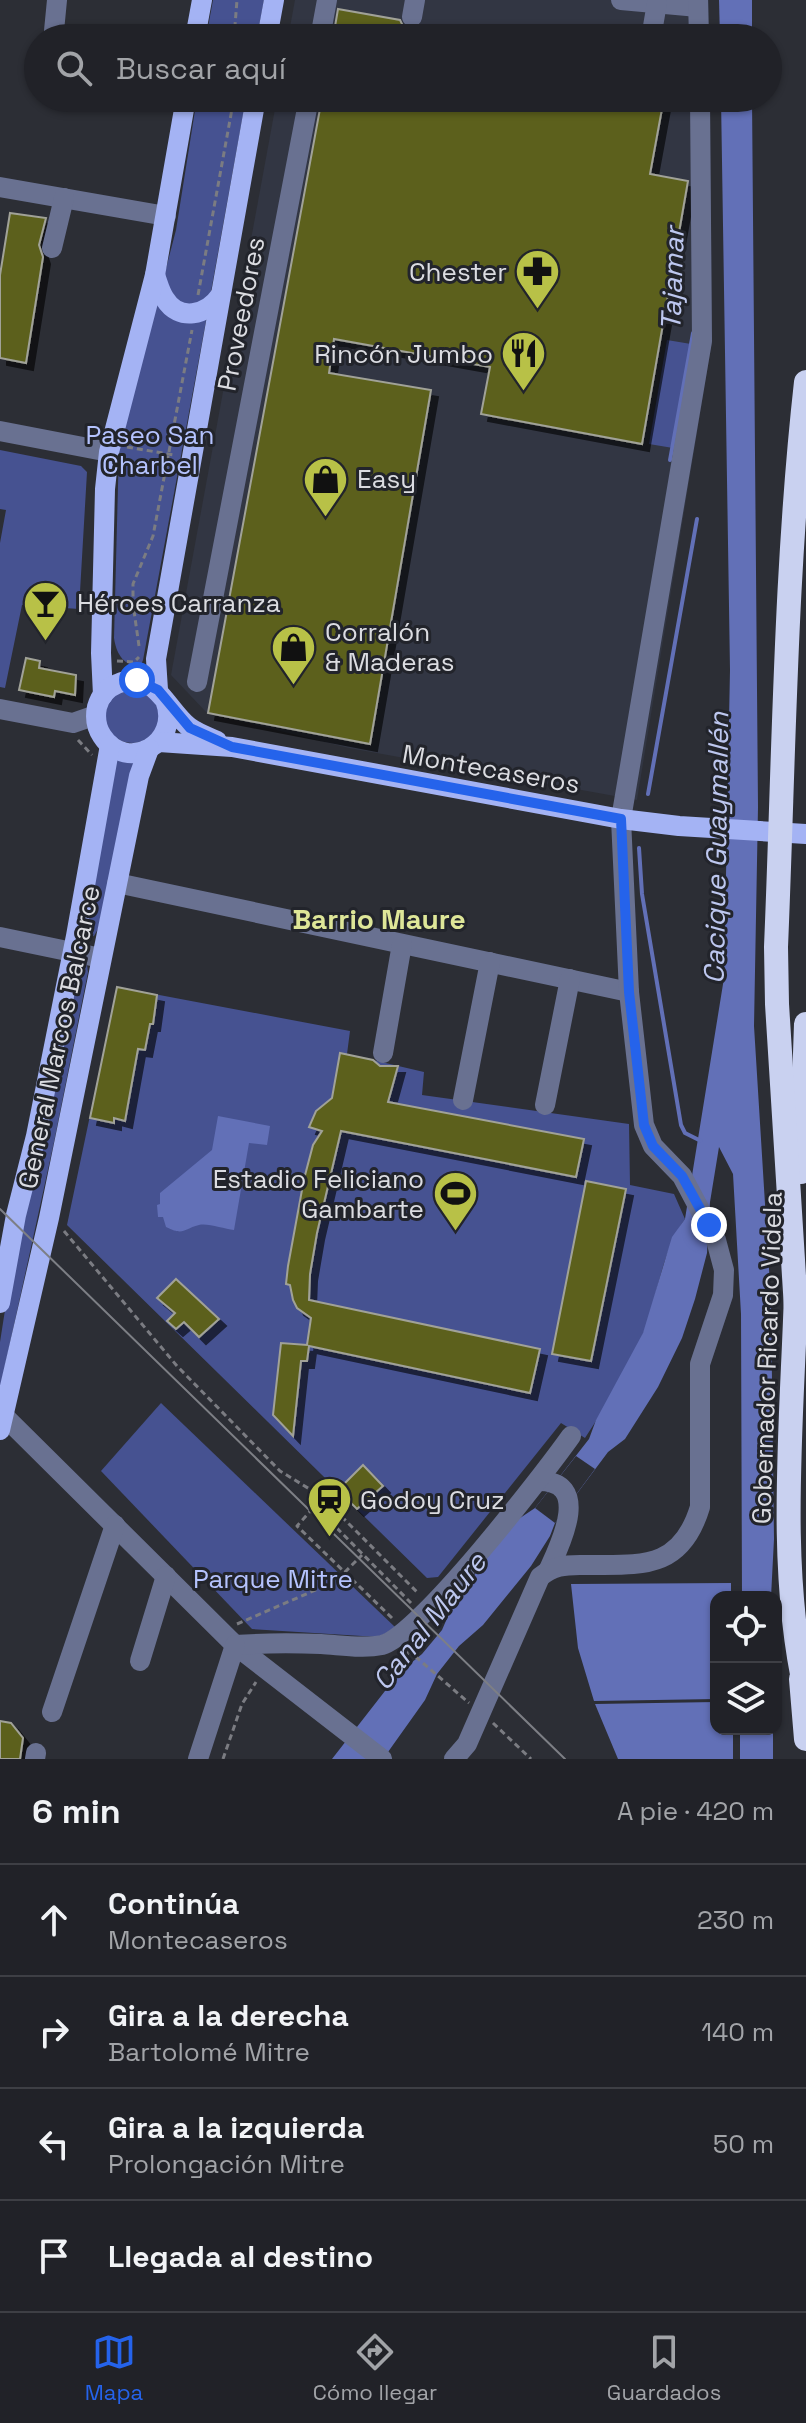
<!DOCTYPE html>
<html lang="es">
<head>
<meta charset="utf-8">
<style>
	body { margin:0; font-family:"Space Grotesk",sans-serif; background:#2d2f34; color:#f1f3f6 }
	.controls { position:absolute; right:24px; bottom:24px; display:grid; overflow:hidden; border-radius:16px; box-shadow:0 2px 6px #0004 }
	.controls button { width:72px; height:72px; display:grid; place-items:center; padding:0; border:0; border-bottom:2px solid #3e3f45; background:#212228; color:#f1f3f6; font:40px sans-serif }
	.stop { position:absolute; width:24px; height:24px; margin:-18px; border:6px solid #2563eb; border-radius:50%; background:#fff }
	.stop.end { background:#2563eb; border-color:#fff; box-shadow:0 2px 8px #0008 }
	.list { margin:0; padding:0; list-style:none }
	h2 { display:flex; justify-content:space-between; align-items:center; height:104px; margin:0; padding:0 32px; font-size:34px }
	h2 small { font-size:26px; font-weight:400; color:#a2a4a8 }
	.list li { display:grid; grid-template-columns:52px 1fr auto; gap:24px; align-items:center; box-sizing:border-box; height:112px; padding:0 32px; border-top:2px solid #3e3f45 }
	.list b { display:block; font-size:30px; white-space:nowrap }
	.list p { margin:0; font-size:26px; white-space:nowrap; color:#a2a4a8 }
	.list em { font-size:26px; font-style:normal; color:#a2a4a8 }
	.icon { flex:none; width:44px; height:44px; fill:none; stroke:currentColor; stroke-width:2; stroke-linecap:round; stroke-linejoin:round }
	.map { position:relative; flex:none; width:806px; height:1759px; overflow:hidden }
	.search { position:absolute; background:#212228; box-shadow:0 2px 6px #0004; left:24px; right:24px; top:24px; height:88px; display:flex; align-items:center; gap:20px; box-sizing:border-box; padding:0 28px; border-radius:44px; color:#a2a4a8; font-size:30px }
	.sheet { height:552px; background:#212228 }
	nav { display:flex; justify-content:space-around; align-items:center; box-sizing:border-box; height:112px; border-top:2px solid #3e3f45; background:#212228; font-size:22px; color:#a2a4a8 }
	nav a { display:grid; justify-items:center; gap:4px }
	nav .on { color:#2563eb }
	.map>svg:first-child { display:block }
	.built { fill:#323643 }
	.green { fill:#465291 }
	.water { fill:#6270b7 }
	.pier { fill:#2c2e35 }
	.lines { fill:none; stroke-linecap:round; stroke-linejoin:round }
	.stream { stroke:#6270b7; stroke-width:4 }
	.building { fill:#5c611d; stroke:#a1a298; stroke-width:2; filter:url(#shadow) }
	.path { stroke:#7b7c82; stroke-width:3; stroke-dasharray:6 4; stroke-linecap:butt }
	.minor { stroke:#697191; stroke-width:20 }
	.major { stroke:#a4b3f4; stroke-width:20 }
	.highway { stroke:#c9d1f0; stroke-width:24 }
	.tram { stroke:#7d7f85; stroke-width:2 }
	.route { stroke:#2563eb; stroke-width:10 }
	.labels { text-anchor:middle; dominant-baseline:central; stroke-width:6; stroke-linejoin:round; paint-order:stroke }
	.poi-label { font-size:26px; fill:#dbdce1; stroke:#22242b; text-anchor:start }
	.street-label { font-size:26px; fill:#dbdce1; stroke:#22242b }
	.park-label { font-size:26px; fill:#b5c3fe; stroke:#22242b }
	.water-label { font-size:28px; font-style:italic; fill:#bdc7ef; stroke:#22242b }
	.neighbourhood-label { font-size:28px; font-weight:bold; fill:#dee698; stroke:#22242b }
</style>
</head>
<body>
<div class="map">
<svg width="806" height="1759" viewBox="0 0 806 1759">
	<defs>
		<filter id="shadow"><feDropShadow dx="7" dy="7" stdDeviation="0" flood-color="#0009"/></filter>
	</defs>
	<rect width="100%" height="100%" fill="#2c2e35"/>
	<g class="built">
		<polygon points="295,0 709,0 709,38 288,38"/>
		<polygon points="277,98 710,98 712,341 637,800 349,748 207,713 171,675"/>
	</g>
	<g class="green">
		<polygon points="213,0 264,0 257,38 206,38"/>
		<polygon points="197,98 246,98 210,297 207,304 182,306 163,280 176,230"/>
		<path d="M 157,304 L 205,318 L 206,321 L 143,660 L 141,665 C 124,668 116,653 114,638 L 119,448 Z"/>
		<polygon points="667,340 697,345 679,449 649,444"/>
		<polygon points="0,450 81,466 87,472 79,609 22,605 5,688 0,687 0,543 6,510 0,509"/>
		<circle cx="132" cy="716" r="27"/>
		<polygon points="116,760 133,763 135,766 98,929 94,936 87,938 85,936"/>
		<polygon points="79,963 87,965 88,972 54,1142 0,1389 0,1342 8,1291"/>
		<path d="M 117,987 L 350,1031 L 347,1054 L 424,1072 L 422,1095 L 629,1124 L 630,1185 L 674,1194 L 685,1219 C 662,1251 658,1293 645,1329 C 630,1368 607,1404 585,1438 L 561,1423 L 438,1577 L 427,1578 L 67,1225 Z"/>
		<polygon points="161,1403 396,1628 378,1637 252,1629 101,1471"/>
	</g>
	<g class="water">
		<polygon points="719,0 752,0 752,38 720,38"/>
		<polygon points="721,98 752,98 758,807 754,1026 771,1301 774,1539 771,1597 742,1597 741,1314 733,1174 719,1147 710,1202 707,1253 695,1299 682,1338 658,1387 625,1439 608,1452 555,1523 550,1536 531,1566 483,1625 459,1646 437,1674 425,1700 383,1759 332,1759 399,1673 422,1654 442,1630 454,1602 514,1522 535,1508 589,1439 596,1420 643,1333 672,1237 685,1219 724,978 730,670"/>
		<path d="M 218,1116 L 270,1126 L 267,1145 L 249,1143 L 234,1230 C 224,1229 208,1223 199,1225 C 183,1229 184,1236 166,1227 L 163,1217 L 158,1217 L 157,1205 L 160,1204 L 160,1193 L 212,1150 Z"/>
		<polygon points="731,1583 731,1597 716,1597 716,1699 594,1701 578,1648 571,1584"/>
		<polygon points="716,1702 716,1729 733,1729 733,1759 618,1759 595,1704"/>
		<rect x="740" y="1729" width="33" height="30"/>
	</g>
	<polygon class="pier" points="576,1456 595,1469 555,1523 535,1508"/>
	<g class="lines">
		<g class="stream">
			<polyline points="670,460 693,333"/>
			<polyline points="648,794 697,519"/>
			<polyline points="639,848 642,894 681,1125 685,1133 701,1141"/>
		</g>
	</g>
	<g class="building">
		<polygon points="338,9 400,20 403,26 411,30 422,25 463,32 462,38 333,38"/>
		<polygon points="322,98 664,98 650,174 688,181 642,444 481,414 490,367 334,339 329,373 431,390 370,744 208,713"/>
		<polygon points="10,213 46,218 39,245 43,257 26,363 0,358 0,275"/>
		<polygon points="26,658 40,661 39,668 76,675 75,695 55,691 54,697 19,690"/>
		<polygon points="117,987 157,995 153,1024 150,1024 145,1050 138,1049 125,1121 114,1118 114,1123 90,1118"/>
		<polygon points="340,1053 373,1060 380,1066 398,1066 388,1102 584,1139 576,1177 341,1131 317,1233 310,1274 309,1300 540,1349 530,1393 309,1346 307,1361 301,1361 293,1436 273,1415 281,1343 307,1345 311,1318 297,1308 293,1300 290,1285 286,1284 288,1266 304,1179 313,1145 322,1131 309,1127 316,1111 332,1098"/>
		<polygon points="586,1181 626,1189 591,1361 552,1354"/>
		<polygon points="176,1279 219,1319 199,1337 184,1322 176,1329 167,1321 175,1313 157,1298"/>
		<polygon points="363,1465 383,1486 357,1509 338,1490"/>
		<polygon points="0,1721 11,1723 23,1738 20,1759 0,1759"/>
	</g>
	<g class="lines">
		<g class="path">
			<polyline points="234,38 237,0"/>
			<polyline points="198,295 234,98"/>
			<polyline points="127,447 174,455"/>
			<polyline points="139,646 133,604 133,584 153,536 192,330"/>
			<polyline points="117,661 134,662 139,657"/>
			<polyline points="78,740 92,755"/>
			<polyline points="64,1231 177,1366 280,1471 321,1496 418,1593"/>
			<polyline points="392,1618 297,1526 315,1506 411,1603"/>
			<polyline points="237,1624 327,1585 338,1579 362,1555"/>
			<polyline points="408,1650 469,1703"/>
			<polyline points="394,1660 411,1652"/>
			<polyline points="493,1723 531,1759"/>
			<polyline points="223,1759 242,1704 256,1682"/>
		</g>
		<g class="minor">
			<polyline points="621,0 698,7"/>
			<polyline points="698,0 699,38"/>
			<polyline points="412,17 415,0"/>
			<polyline points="54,31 57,0"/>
			<polyline points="320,38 327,0"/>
			<polyline points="651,38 657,3"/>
			<polyline points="0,187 166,216"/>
			<polyline points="52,248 64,198"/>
			<polyline points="0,431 109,452"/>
			<polyline points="197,682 309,98"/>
			<polyline points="0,709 73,723 96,715"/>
			<polyline points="117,883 629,992"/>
			<polyline points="0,937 101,958"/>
			<polyline points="383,1053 402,944"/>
			<polyline points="463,1100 490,962"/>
			<polyline points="545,1105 570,979"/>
			<polyline points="0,1412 235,1645 382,1759"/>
			<path d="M 539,1481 C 592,1481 560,1545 549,1569"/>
			<path d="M 235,1645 C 264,1643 292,1643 321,1644 C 340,1645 363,1649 382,1645 C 419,1636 544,1474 571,1436"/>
			<polyline points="140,1661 166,1576"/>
			<polyline points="52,1712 115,1525"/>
			<polyline points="35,1759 36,1753"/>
			<polyline points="198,1759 235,1645"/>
			<path d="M 454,1759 L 467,1744 L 540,1577 C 553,1566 564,1565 580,1565 C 638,1564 680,1573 700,1507 L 700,1364 L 723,1295 L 724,1270 L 716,1240 L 682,1176 L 653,1146 L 644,1125 L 629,992 L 621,819 L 702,341 L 700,98"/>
		</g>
		<g class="major">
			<polyline points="195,38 202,0"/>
			<polyline points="267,38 274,0"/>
			<path d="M 155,275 C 158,283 160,292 165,299 C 179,322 207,315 220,296"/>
			<polyline points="158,690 156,659 256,98"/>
			<polyline points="103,695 101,653 105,489 109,452 155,275 186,98"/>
			<path d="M 165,700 C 182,743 127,774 102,736 C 96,727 95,717 97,707 C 100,696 107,688 117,684 C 154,667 166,709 189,727 C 197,733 208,737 217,741"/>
			<polyline points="159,742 232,747 621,819 679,826 806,834"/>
			<polyline points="0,1303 16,1215 36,1136 76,936 110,745"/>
			<polyline points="0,1430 49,1218 139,776 149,749"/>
		</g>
		<g class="highway">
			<polyline points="801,1172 806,1024"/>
			<path d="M 796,1293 C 792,1422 777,1567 806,1693"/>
			<path d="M 796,1308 L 777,1004 L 776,947 C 784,758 785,570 806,382"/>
			<polyline points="801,1679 806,1739"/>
		</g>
		<polyline class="tram" points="0,1209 565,1759"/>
	</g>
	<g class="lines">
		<polyline class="route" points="137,680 158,690 190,728 232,747 621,819 629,992 644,1125 653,1146 682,1176 709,1225"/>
	</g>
	<defs>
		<symbol id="pharmacy-pin" viewBox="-11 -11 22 30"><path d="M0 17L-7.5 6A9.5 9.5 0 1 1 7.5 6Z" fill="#b8c147" stroke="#22242b"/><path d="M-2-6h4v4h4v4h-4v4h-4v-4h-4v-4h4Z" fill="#111"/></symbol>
		<symbol id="restaurant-pin" viewBox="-11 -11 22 30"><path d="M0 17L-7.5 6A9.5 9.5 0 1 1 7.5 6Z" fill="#b8c147" stroke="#22242b"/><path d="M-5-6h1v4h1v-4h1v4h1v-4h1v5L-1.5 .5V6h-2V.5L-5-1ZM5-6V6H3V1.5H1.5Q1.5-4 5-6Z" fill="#111"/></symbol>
		<symbol id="shop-pin" viewBox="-11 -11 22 30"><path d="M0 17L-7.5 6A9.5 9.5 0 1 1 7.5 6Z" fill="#b8c147" stroke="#22242b"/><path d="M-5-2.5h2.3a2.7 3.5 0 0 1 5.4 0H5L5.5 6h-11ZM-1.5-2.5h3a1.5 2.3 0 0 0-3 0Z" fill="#111"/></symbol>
		<symbol id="bar-pin" viewBox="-11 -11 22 30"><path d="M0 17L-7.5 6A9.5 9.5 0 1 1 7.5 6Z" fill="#b8c147" stroke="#22242b"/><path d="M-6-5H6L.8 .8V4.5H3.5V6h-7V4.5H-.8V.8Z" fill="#111"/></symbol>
		<symbol id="stadium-pin" viewBox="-11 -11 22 30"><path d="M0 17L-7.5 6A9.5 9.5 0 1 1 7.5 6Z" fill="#b8c147" stroke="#22242b"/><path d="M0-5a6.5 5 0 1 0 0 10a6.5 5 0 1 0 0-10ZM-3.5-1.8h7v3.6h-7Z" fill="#111"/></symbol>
		<symbol id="station-pin" viewBox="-11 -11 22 30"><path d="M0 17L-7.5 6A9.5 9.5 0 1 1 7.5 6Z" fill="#b8c147" stroke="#22242b"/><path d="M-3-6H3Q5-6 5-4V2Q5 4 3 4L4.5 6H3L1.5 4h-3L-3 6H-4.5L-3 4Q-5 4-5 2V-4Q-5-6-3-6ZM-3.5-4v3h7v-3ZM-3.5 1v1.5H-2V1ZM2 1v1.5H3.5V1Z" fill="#111"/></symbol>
	</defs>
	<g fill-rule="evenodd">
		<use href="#pharmacy-pin" x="512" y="246" width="51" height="69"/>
		<use href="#restaurant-pin" x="498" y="328" width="51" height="69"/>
		<use href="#shop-pin" x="300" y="454" width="51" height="69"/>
		<use href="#bar-pin" x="20" y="578" width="51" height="69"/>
		<use href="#shop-pin" x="268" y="622" width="51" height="69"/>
		<use href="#stadium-pin" x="430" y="1168" width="51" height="69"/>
		<use href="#station-pin" x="304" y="1474" width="51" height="69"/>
	</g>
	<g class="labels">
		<g class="poi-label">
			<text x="507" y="272" text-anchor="end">Chester</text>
			<text x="493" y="354" text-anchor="end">Rincón Jumbo</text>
			<text x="357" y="479">Easy</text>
			<text x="77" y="603">Héroes Carranza</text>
			<text x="325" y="632">Corralón<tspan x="325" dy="30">&amp; Maderas</tspan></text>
			<text x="424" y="1179" text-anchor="end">Estadio Feliciano<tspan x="424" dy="30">Gambarte</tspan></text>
			<text x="360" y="1500">Godoy Cruz</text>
		</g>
		<g class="street-label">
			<text transform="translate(241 314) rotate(-79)">Proveedores</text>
			<text transform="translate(491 769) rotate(10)">Montecaseros</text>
			<text transform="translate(59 1037) rotate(-78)">General Marcos Balcarce</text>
			<text transform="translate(767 1358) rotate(-88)">Gobernador Ricardo Videla</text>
		</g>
		<g class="park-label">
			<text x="150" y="435">Paseo San<tspan x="150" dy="30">Charbel</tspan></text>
			<text x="273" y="1579">Parque Mitre</text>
		</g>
		<g class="water-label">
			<text transform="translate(672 279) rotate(-88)">Tajamar</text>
			<text transform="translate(716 848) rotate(-89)">Cacique Guaymallén</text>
			<text transform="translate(429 1621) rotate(-52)">Canal Maure</text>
		</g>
		<g class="neighbourhood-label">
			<text x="379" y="919">Barrio Maure</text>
		</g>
	</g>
</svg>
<div class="controls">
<button><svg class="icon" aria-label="locate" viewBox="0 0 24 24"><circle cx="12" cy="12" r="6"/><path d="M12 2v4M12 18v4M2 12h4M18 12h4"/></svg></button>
<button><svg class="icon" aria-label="layers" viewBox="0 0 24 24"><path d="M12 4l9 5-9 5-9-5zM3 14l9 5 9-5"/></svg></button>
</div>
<div class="stop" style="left:137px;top:680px"></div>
<div class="stop end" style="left:709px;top:1225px"></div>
<div class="search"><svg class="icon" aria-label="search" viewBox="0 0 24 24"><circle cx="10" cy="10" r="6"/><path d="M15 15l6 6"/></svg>Buscar aquí</div>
</div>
<section class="sheet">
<h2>6 min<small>A pie · 420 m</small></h2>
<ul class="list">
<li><svg class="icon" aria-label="ahead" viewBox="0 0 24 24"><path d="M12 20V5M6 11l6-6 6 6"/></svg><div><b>Continúa</b><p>Montecaseros</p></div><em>230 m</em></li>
<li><svg class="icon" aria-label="right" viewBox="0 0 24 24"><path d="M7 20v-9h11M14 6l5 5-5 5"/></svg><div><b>Gira a la derecha</b><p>Bartolomé Mitre</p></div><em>140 m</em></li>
<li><svg class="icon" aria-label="left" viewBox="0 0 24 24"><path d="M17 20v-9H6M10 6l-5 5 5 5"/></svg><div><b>Gira a la izquierda</b><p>Prolongación Mitre</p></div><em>50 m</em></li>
<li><svg class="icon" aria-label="arrive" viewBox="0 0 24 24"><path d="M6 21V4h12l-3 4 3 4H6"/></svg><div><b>Llegada al destino</b></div></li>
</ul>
</section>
<nav>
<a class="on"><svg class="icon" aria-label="map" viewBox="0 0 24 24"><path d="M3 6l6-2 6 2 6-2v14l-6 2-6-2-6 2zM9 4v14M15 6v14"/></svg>Mapa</a>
<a><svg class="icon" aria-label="directions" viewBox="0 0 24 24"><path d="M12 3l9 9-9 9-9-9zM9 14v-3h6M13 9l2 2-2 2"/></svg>Cómo llegar</a>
<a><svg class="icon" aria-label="saved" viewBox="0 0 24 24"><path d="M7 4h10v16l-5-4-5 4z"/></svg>Guardados</a>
</nav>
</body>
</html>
